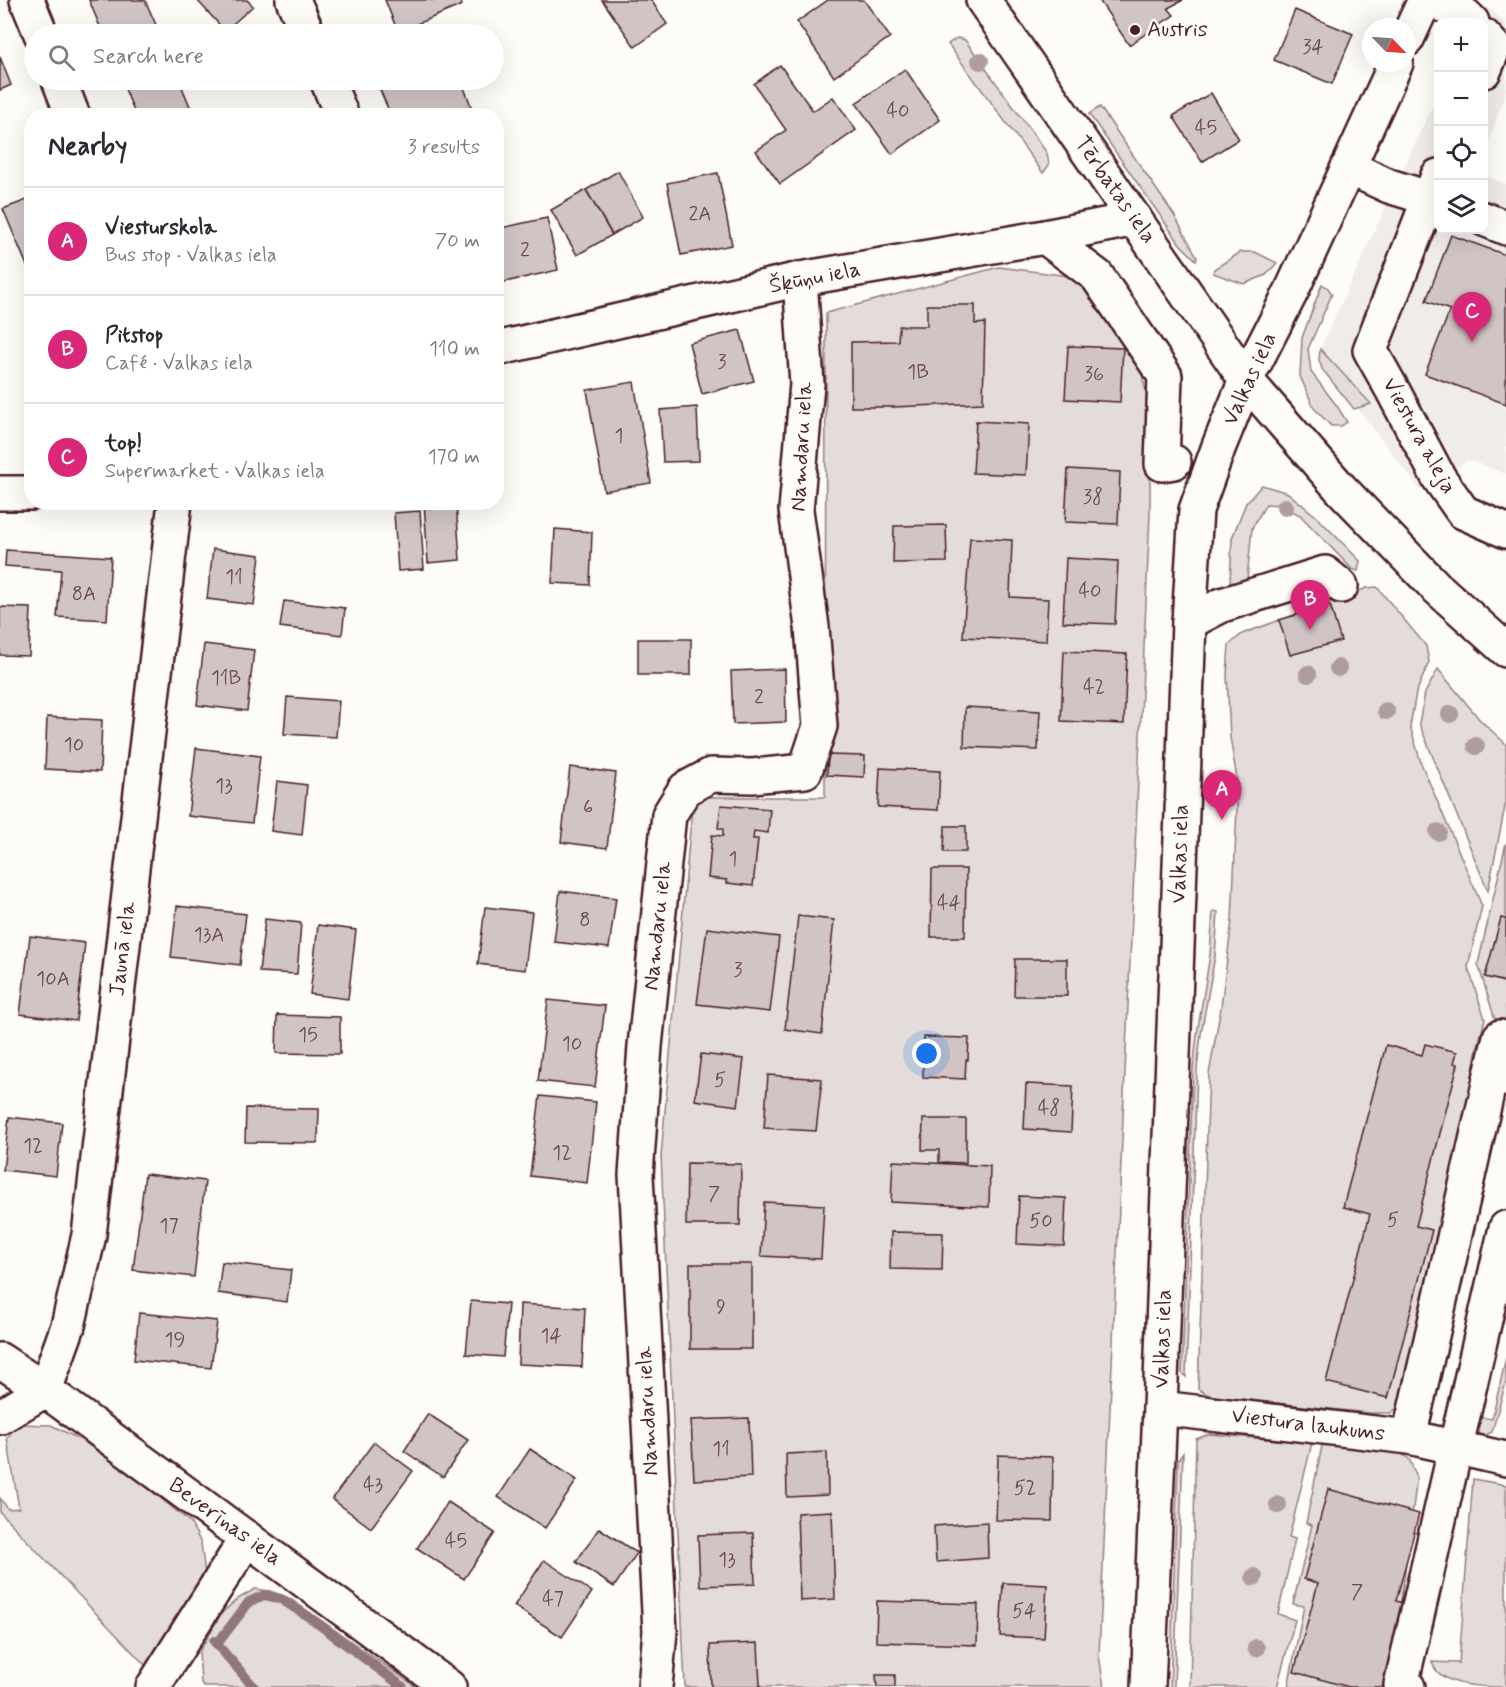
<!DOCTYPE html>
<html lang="en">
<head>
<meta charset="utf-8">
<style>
	body { margin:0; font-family:Mynerve,sans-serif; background:#f2f2f3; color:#2b2b33 }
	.controls { position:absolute; right:18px; top:18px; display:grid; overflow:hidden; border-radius:12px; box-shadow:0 6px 24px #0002 }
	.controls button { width:54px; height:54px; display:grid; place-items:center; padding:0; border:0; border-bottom:2px solid #e1e1e2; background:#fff; color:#2b2b33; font:30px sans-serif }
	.compass { position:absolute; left:1362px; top:18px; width:54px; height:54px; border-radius:50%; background:#fff; box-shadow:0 6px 24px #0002; rotate:115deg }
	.you { position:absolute; left:927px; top:1054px; width:21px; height:21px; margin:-15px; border:4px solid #fff; border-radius:50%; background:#1a73e8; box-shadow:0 0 0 9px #1a73e833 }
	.badge { display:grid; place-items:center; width:39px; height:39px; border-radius:50%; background:#db2777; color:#fff; font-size:20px; font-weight:700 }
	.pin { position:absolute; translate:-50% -50px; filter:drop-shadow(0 2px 3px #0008) }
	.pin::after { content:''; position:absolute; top:32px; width:21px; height:18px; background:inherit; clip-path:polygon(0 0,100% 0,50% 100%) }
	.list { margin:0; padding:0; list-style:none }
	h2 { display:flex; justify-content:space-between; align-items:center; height:78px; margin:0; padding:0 24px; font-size:26px }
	h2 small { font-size:20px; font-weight:400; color:#7c7c81 }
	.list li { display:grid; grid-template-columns:39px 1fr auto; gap:18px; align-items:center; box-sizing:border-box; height:108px; padding:0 24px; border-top:2px solid #e1e1e2 }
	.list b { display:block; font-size:22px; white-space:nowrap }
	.list p { margin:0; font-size:20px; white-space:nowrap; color:#7c7c81 }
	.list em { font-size:20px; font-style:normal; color:#7c7c81 }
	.icon { flex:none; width:33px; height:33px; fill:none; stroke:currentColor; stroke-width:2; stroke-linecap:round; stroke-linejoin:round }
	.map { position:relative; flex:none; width:1506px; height:1687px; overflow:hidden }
	.search { position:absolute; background:#fff; box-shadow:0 6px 24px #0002; left:24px; top:24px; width:480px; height:66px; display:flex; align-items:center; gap:15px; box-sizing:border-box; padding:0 21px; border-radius:33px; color:#7c7c81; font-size:22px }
	.panel { position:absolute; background:#fff; box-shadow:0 6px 24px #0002; left:24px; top:108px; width:480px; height:402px; border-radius:24px }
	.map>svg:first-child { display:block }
	.built { fill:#f0ece8 }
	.green { fill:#e3dcda; stroke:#967e82; stroke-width:1.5 }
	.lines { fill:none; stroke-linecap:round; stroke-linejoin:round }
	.stream { stroke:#91777b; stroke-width:10 }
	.building { fill:#d0c5c4; stroke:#4a1f2b; stroke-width:1.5 }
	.minor-casing { stroke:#4a1f2b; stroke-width:38 }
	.major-casing { stroke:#4a1f2b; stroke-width:38 }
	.minor { stroke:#fdfcf7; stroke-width:33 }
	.major { stroke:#fdfcf7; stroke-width:33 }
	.tree { fill:#af9c9f }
	.poi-dot { fill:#4a1f2b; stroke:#fdfcf7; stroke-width:2 }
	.labels { text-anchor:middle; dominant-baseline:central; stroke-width:5; stroke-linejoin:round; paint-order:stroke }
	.number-label { font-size:20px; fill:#6c4851 }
	.poi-label { font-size:22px; fill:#4a1f2b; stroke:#fdfcf7; text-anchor:start }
	.street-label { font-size:22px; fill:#4a1f2b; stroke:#fdfcf7 }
</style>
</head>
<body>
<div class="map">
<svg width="1506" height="1687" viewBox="0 0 1506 1687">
	<rect width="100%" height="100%" fill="#fdfcf7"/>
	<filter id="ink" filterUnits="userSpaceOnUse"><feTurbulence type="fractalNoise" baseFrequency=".0167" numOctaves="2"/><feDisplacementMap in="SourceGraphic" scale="12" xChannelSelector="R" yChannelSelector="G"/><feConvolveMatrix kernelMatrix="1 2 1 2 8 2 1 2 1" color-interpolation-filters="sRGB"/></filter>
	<g filter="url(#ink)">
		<g class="built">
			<polygon points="1480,4 1487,7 1506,23 1506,91 1484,155 1484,22 1472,22"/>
			<polygon points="1438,94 1438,230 1484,230 1484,175 1506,184 1506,474 1468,460 1420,490 1328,369 1320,349"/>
		</g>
		<g class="green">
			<polygon points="957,38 965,40 1047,153 1049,165 1043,173 948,44"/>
			<polygon points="1100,107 1174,215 1197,257 1196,260 1180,244 1089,114"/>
			<polygon points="1241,252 1255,252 1277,263 1266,275 1244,284 1213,273 1214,269"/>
			<polygon points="999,267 1069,276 1094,294 1141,371 1150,408 1150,513 1099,1655 1104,1687 685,1687 661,1156 693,797 825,797 826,313"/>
			<polygon points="1322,284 1328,288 1332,294 1308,349 1311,372 1337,406 1347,422 1341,426 1331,426 1314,408 1300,376 1302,338"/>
			<polygon points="1320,349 1371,404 1354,409 1322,369 1319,360"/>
			<polygon points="1262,485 1288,493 1317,517 1360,561 1358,571 1352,569 1300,515 1281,505 1266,504 1252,528 1247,579 1230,584 1232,538 1246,503"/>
			<polygon points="1377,587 1426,646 1429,662 1416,693 1410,726 1421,763 1482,906 1468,967 1485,1019 1476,1053 1456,1177 1403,1403 1391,1413 1369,1413 1210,1396 1198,1389 1209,1074 1221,1007 1232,920 1238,785 1230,737 1227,675 1229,645 1242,634 1367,588"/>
			<polygon points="1438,669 1480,720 1506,744 1506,802 1488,891 1419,723 1425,693"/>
			<polygon points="1506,843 1506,919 1501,918 1485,977 1506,983 1506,1024 1497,1026 1478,964"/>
			<polygon points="1213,911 1218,912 1215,956 1201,1034 1197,1070 1186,1377 1182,1373 1193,1070 1197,1034 1210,955"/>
			<polygon points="1506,1358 1506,1382 1492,1432 1484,1436 1465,1433 1467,1415 1492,1419"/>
			<polygon points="18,1424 51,1425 83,1441 127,1471 190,1522 201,1543 205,1574 198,1599 146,1676 140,1676 146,1666 0,1512 0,1498 8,1509 19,1508 7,1438"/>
			<polygon points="1209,1434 1312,1443 1289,1537 1295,1539 1278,1614 1295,1620 1277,1687 1190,1687 1196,1439"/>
			<polygon points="1323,1441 1400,1453 1409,1459 1417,1477 1390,1687 1288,1687 1304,1606 1293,1604 1312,1525 1306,1523"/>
			<polygon points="1183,1453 1174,1687 1170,1687 1178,1460"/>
			<path d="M 1473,1479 L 1506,1485 L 1506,1687 C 1483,1687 1439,1687 1432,1662 L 1459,1663 Z"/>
			<polygon points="255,1589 270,1591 289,1598 416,1687 204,1687 201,1683 199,1652 221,1614 236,1600"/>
		</g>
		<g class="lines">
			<g class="stream">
				<polyline points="214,1641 254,1687"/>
				<polyline points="217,1644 249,1602 264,1595 281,1599 309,1617 403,1687"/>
			</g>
		</g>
		<g class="building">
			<polygon points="89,0 145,0 160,34 103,34"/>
			<polygon points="197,0 247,0 253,6 225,31"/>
			<polygon points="385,0 460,0 462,5 398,32"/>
			<polygon points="602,0 651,0 667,24 635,47"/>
			<polygon points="828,0 864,0 890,37 834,77 797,22"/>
			<polygon points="1099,0 1183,0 1168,8 1174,15 1129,45"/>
			<polygon points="1295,10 1353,34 1332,84 1274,60"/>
			<polygon points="0,57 11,85 0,90"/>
			<polygon points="780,65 813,111 833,97 856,130 780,184 756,151 786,130 754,84"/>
			<polygon points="905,69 940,120 892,154 856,103"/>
			<polygon points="135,80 179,80 194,116 136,116 123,84"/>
			<polygon points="376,80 461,80 475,116 391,116"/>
			<polygon points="1211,93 1239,139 1202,162 1173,116"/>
			<polygon points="618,171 643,217 612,235 586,190"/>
			<polygon points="718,173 732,245 681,255 667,183"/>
			<polygon points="586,190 612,235 577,255 551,210"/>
			<polygon points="32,198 32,267 28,268 3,209"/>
			<polygon points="547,218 558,270 496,284 496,229"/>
			<polygon points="1451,235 1506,255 1506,404 1425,374 1450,310 1426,301"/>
			<polygon points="927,305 975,305 975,324 985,323 983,403 893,407 851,407 851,342 898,341 899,326 927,326"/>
			<polygon points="740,330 754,381 702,394 689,343"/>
			<polygon points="1068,346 1123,348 1120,402 1065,399"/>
			<polygon points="634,382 651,483 604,491 587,390"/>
			<polygon points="697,407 699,461 663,462 660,410"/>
			<polygon points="976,421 1029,424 1026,475 973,473"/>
			<polygon points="1068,469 1120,472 1118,524 1065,522"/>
			<polygon points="424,502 456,502 460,560 428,563"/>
			<polygon points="420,511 424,569 398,571 394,513"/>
			<polygon points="946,525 947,562 893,563 894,526"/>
			<polygon points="555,529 592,532 590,585 552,583"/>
			<polygon points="970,538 1012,540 1010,597 1048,599 1046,641 963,637"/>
			<polygon points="213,549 260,555 254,605 207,599"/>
			<polygon points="6,550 111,557 107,620 57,617 61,570 5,566"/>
			<polygon points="1066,558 1118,561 1115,624 1063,622"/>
			<polygon points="284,601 345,608 342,635 280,627"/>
			<polygon points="1330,605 1341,641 1290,655 1279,620"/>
			<polygon points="0,607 31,608 29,656 0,655"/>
			<rect x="638" y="639" width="53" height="36"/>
			<polygon points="204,644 254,650 247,711 197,705"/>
			<polygon points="1064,651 1127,654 1124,724 1061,721"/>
			<polygon points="785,669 786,722 733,724 731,671"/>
			<polygon points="287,697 339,701 336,737 284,734"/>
			<polygon points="965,707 1040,711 1038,750 964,747"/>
			<polygon points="47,717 102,720 100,772 45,769"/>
			<polygon points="196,748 260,756 252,823 188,816"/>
			<polygon points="828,755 865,756 864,777 827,775"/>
			<polygon points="570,767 616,773 607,848 561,842"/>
			<polygon points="880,768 940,771 938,810 878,807"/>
			<polygon points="277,781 307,785 302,835 271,831"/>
			<polygon points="721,805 770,809 768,833 754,831 753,839 758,839 753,886 727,883 727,880 708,878 712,835 723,836 723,829 718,828"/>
			<polygon points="945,826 966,826 966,852 944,852"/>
			<polygon points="932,869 966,869 965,937 931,937"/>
			<polygon points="560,891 616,898 609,948 554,942"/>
			<polygon points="177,906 246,914 240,965 171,957"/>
			<polygon points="485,907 532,912 525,970 478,964"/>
			<polygon points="798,916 834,920 822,1034 785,1029"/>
			<polygon points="1501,918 1506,919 1506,982 1485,977"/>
			<polygon points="265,919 301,923 297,974 259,972"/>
			<polygon points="318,925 356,930 348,999 310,994"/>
			<polygon points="707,928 779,937 770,1012 697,1004"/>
			<polygon points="30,936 85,943 76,1021 20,1014"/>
			<polygon points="1015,959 1067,959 1067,996 1014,996"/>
			<polygon points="548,1000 605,1006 595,1087 538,1081"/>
			<polygon points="277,1015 340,1017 340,1054 276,1053"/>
			<polygon points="924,1037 969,1038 968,1060 966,1060 965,1079 923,1077"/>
			<polygon points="1425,1044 1457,1052 1454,1063 1458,1064 1416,1226 1432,1230 1388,1398 1326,1382 1370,1214 1343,1207 1386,1045 1422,1055"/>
			<polygon points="701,1054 744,1059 738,1106 695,1100"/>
			<polygon points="768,1075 822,1079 816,1131 764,1128"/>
			<polygon points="1026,1084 1073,1086 1071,1132 1024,1129"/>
			<polygon points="540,1096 596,1102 587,1183 530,1176"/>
			<polygon points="246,1108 319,1109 318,1143 245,1142"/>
			<polygon points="9,1117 62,1123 56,1176 3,1170"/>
			<polygon points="923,1119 966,1119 966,1163 939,1162 939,1150 922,1150"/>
			<polygon points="893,1161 990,1166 989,1207 891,1202"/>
			<polygon points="687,1163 741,1164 740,1225 686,1225"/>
			<polygon points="145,1174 205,1181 194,1277 133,1270"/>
			<polygon points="1019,1196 1066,1198 1064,1246 1017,1244"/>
			<polygon points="764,1202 824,1205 821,1259 761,1256"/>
			<polygon points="891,1232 943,1233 942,1270 890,1269"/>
			<polygon points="222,1262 291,1270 287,1302 218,1293"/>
			<rect x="690" y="1264" width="62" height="85"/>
			<polygon points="471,1301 508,1304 503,1357 466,1354"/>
			<polygon points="520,1304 585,1308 582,1367 518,1364"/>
			<polygon points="139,1313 217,1321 211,1368 134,1360"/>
			<polygon points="428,1414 468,1440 443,1477 404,1451"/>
			<polygon points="749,1418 751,1477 694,1480 691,1420"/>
			<polygon points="374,1442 413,1471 371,1528 332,1499"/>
			<polygon points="530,1449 577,1480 545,1528 498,1497"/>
			<polygon points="827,1452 828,1495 787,1497 786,1454"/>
			<polygon points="998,1455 1053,1457 1052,1521 996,1520"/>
			<polygon points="1328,1489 1419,1514 1396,1601 1413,1606 1391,1687 1349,1687 1294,1672 1318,1583 1304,1579"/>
			<polygon points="448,1502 495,1533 464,1579 417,1548"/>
			<polygon points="832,1511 835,1599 800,1601 797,1513"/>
			<polygon points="987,1522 988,1558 936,1562 934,1526"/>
			<polygon points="599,1528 637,1553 614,1587 576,1562"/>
			<polygon points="753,1533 755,1584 700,1586 698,1535"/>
			<polygon points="544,1560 592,1592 562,1637 514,1606"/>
			<polygon points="1003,1583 1047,1585 1044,1638 1000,1636"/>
			<polygon points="877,1601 978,1604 977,1645 876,1642"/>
			<polygon points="758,1643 760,1687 711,1687 710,1645"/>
			<polygon points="876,1675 895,1675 895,1687 877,1687"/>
		</g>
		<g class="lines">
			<defs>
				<g id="minor">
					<polyline points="27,0 41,34"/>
					<polyline points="293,0 308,34"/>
					<polyline points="1432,0 1465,15 1472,22"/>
					<polyline points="1484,36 1494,47 1484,71"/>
					<polyline points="59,80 73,116"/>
					<polyline points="327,80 342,116"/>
					<polyline points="1348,167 1389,186 1438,201"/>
					<polyline points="1438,176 1370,350 1393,391 1439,478 1463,512 1506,531"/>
					<polyline points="1484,219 1506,228"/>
					<polyline points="1045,237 1097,276 1165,376 1162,464 1174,462"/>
					<polyline points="496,349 800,279 1045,237 1135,219"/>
					<polyline points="0,493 32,493"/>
					<polyline points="1189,622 1222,605 1325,573 1341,586"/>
					<polyline points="1491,1075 1500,1037 1506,1039"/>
					<polyline points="0,1360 45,1390 449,1687"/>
					<polyline points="1160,1408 1409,1437 1506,1459"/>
					<polyline points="0,1417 45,1390 68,1326 89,1235 175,502"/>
					<polyline points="1409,1437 1491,1075 1506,1079"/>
					<polyline points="153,1687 247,1538"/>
					<polyline points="655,1687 660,1631 636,1175 645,1046 669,815 685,789 711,775 752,776 805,771 820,726 812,627 796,510 807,384 800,279"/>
					<polyline points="1408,1687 1401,1685 1506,1228"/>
				</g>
				<g id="major">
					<polyline points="983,0 1246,380 1341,489 1436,587 1506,650"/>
					<polyline points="1407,39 1425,0"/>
					<polyline points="1148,1687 1160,1408 1189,622 1196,510 1219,446 1246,380 1291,292 1396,63"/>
				</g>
			</defs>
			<use href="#minor" class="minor-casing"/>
			<use href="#major" class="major-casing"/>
			<use href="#minor" class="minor"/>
			<use href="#major" class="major"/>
		</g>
		<g class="tree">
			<circle cx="980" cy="61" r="9"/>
			<circle cx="1285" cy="507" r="9"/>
			<circle cx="1338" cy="668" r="9"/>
			<circle cx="1308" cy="674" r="9"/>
			<circle cx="1386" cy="711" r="9"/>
			<circle cx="1450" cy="714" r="9"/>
			<circle cx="1476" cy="746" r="9"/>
			<circle cx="1438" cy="832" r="9"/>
			<circle cx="1278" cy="1505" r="9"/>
			<circle cx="1254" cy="1577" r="9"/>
			<circle cx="1256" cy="1648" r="9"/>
		</g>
	</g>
	<circle class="poi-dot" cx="1135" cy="30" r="6"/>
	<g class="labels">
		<g class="number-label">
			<text x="1313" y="47">34</text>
			<text x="898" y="111">40</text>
			<text x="1206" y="128">45</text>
			<text x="700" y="214">2A</text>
			<text x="525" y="250">2</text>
			<text x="722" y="362">3</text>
			<text x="918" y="372">1B</text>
			<text x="1094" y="374">36</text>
			<text x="619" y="436">1</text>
			<text x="1093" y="497">38</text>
			<text x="234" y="577">11</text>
			<text x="1090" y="591">40</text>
			<text x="84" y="594">8A</text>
			<text x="226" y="678">11B</text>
			<text x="1094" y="687">42</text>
			<text x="759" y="697">2</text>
			<text x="74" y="745">10</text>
			<text x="224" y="786">13</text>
			<text x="588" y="807">6</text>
			<text x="733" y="859">1</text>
			<text x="949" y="903">44</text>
			<text x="585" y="920">8</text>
			<text x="209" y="935">13A</text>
			<text x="738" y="970">3</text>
			<text x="53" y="979">10A</text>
			<text x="308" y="1035">15</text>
			<text x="572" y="1044">10</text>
			<text x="720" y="1080">5</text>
			<text x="1049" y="1108">48</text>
			<text x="33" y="1146">12</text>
			<text x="562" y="1153">12</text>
			<text x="714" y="1194">7</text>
			<text x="1393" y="1220">5</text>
			<text x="1041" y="1221">50</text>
			<text x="169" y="1226">17</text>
			<text x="721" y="1307">9</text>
			<text x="551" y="1336">14</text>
			<text x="175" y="1340">19</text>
			<text x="721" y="1449">11</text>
			<text x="373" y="1485">43</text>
			<text x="1025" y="1488">52</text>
			<text x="456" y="1541">45</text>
			<text x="727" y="1560">13</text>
			<text x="1357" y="1592">7</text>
			<text x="553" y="1599">47</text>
			<text x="1024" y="1611">54</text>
		</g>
		<g class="poi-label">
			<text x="1147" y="30">Austris</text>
		</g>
		<g class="street-label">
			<text transform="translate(1115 190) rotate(55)">Tērbatas iela</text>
			<text transform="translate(815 278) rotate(-11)">Šķūņu iela</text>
			<text transform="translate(1250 379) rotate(-65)">Valkas iela</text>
			<text transform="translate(1419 436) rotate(61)">Viestura aleja</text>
			<text transform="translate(802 447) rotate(-87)">Namdaru iela</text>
			<text transform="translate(1180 854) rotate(-88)">Valkas iela</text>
			<text transform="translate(658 926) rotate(-84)">Namdaru iela</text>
			<text transform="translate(123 949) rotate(-83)">Jaunā iela</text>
			<text transform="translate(1163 1339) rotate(-88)">Valkas iela</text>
			<text transform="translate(648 1411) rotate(-93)">Namdaru iela</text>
			<text transform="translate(1308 1425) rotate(7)">Viestura laukums</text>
			<text transform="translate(225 1522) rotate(36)">Beverīnas iela</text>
		</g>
	</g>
</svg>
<div class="controls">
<button>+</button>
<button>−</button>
<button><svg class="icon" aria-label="locate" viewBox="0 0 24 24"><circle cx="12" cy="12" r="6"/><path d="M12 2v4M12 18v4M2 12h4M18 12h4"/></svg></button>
<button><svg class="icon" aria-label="layers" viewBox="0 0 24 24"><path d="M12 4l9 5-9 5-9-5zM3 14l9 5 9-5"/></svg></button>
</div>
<svg class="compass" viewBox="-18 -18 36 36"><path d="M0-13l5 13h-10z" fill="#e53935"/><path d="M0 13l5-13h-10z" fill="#7c7c81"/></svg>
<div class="you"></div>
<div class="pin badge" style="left:1222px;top:820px">A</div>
<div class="pin badge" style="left:1310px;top:630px">B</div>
<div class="pin badge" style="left:1472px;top:342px">C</div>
<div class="search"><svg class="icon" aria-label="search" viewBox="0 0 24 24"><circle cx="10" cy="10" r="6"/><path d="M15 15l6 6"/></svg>Search here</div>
<section class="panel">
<h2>Nearby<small>3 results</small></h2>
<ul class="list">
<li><span class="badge">A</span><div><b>Viesturskola</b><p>Bus stop · Valkas iela</p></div><em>70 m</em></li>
<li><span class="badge">B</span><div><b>Pitstop</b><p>Café · Valkas iela</p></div><em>110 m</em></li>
<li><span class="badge">C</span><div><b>top!</b><p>Supermarket · Valkas iela</p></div><em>170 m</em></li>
</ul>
</section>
</div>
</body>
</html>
